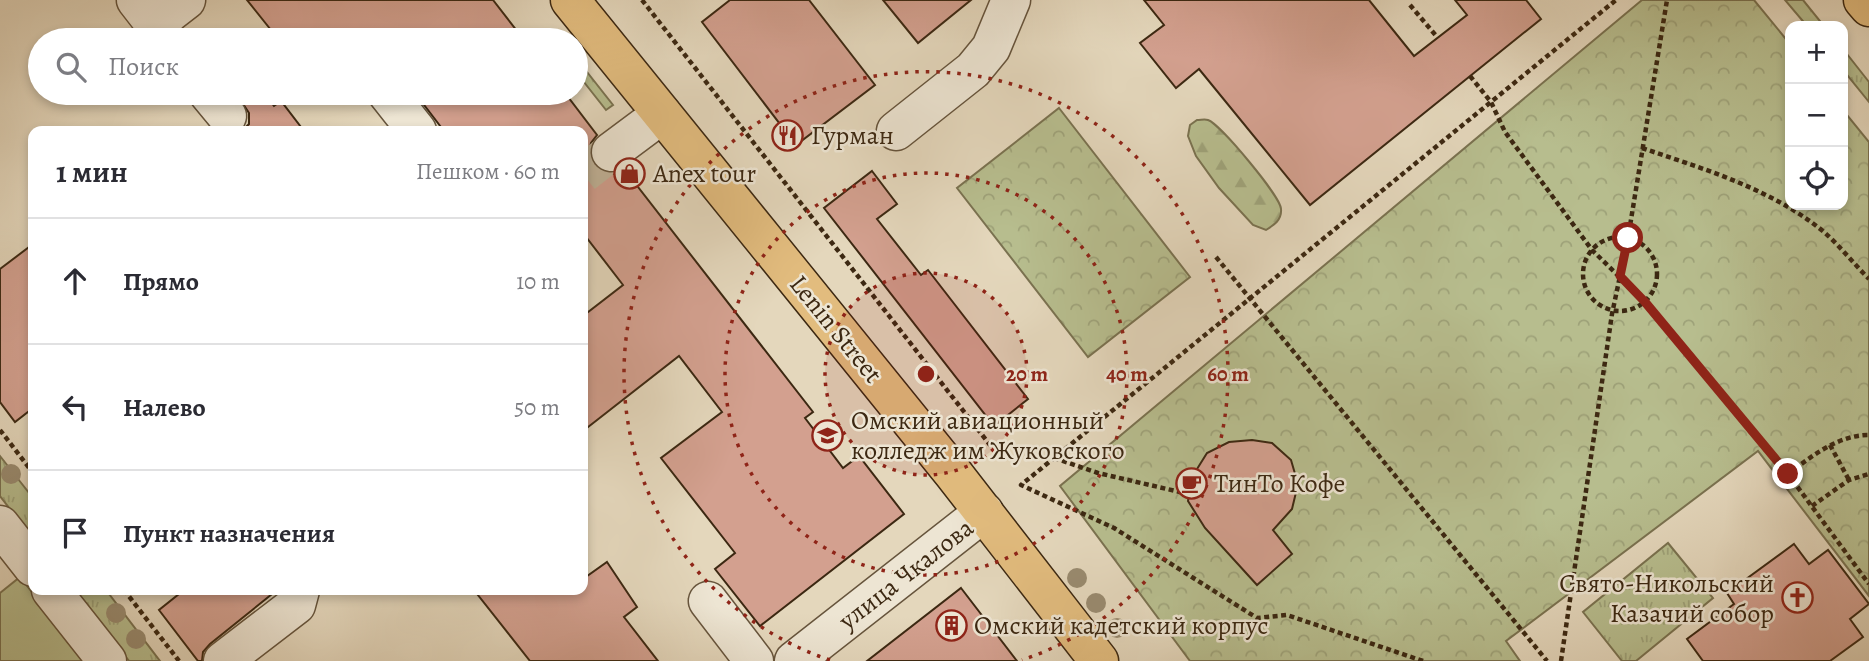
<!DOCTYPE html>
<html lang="ru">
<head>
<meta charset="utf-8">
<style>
	body { margin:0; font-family:Alegreya,serif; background:#f2f2f3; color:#2b2b33 }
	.controls { position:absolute; right:21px; top:21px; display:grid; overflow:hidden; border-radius:14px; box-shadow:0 4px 10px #0003 }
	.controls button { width:63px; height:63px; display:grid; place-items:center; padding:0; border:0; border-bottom:2px solid #e1e1e2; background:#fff; color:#2b2b33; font:35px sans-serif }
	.stop { position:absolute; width:21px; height:21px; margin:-16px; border:5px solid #8f2418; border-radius:50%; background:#fff }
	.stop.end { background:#8f2418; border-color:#fff; box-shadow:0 2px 7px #0008 }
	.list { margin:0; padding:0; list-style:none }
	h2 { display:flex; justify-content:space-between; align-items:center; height:91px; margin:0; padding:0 28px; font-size:30px }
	h2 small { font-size:23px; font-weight:400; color:#7c7c81 }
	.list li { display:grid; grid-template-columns:46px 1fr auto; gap:21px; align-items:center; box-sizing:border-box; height:126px; padding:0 28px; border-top:2px solid #e1e1e2 }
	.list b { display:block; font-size:26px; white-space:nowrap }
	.list em { font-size:23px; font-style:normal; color:#7c7c81 }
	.icon { flex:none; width:38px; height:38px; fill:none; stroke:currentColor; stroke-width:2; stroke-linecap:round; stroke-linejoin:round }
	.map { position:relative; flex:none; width:1869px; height:661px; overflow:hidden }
	.search { position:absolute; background:#fff; box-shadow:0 4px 10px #0003; left:28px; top:28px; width:560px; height:77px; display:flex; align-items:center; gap:18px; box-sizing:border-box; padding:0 24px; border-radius:38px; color:#7c7c81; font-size:26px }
	.panel { position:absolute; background:#fff; box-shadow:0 4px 10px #0003; left:28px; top:126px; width:560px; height:469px; border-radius:14px }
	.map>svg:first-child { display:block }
	.grass { fill:url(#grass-tufts); stroke:#7a7250; stroke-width:2 }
	.forest { fill:url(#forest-firs); stroke:#7a7250; stroke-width:2 }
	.park { fill:url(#park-crowns); stroke:#7a7250; stroke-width:2 }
	.garden { fill:#b7bd8e; stroke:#7a7250; stroke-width:2 }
	.building { fill:#d3a08f; stroke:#3c2812; stroke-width:2 }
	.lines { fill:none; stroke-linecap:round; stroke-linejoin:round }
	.minor-tunnel { stroke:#c2b49a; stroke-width:38; stroke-dasharray:38 19; stroke-linecap:butt }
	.minor-casing { stroke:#66543c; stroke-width:41 }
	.major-casing { stroke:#3c2812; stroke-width:41 }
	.path { stroke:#3c2812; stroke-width:4.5; stroke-dasharray:5 3.5; stroke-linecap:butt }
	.minor { stroke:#ede5d3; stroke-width:38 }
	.major { stroke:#e2bc7e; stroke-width:38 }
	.tree { fill:#998b70 }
	.route { stroke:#8f2418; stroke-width:9 }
	.ring { fill:none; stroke:#8f2418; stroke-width:3.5; stroke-dasharray:3.5 7 }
	.labels { text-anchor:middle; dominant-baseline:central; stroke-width:5; stroke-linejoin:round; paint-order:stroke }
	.poi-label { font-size:26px; fill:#3c2812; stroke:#ede5d3; text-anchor:start }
	.street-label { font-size:26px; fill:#3c2812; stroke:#ede5d3 }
	.centre { fill:#8f2418; stroke:#ede5d3; stroke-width:3.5 }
	.ring-label { font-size:21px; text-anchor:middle; font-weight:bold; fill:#8f2418; stroke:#ede5d3; stroke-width:5; stroke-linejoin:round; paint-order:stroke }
</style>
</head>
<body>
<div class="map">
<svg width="1869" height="661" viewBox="0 0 1869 661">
	<defs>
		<pattern id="grass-tufts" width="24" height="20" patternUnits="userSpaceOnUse" patternTransform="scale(1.75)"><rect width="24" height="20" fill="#b7bd8e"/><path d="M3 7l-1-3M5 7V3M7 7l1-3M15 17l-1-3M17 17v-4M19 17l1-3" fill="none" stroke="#9ea279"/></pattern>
		<pattern id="forest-firs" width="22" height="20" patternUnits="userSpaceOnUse" patternTransform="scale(1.75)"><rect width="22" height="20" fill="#b7bd8e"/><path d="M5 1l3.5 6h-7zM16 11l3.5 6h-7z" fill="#9ea279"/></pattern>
		<pattern id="park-crowns" width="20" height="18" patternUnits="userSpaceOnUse" patternTransform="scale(1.75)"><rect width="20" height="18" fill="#b7bd8e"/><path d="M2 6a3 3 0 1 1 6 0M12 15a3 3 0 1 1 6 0" fill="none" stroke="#9ea279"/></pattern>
	</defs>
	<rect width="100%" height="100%" fill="#e4d7bc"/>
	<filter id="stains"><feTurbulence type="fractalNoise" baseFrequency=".00286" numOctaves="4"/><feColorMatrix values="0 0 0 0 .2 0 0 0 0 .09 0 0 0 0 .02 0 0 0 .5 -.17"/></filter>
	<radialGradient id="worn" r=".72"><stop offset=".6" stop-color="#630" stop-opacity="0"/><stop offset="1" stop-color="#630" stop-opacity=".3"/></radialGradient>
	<g class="grass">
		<polygon points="1785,0 1803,0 1824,26 1807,26"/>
		<polygon points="1843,49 1869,82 1869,102 1843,70"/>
		<polygon points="576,58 613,105 606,110 576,72"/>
		<polygon points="0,456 33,498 33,539 0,496"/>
		<polygon points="1668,543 1713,598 1636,661 1622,661 1583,612"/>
		<polygon points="72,590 106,590 160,661 129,661"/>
	</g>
	<path class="forest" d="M 1197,120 C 1201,120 1205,119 1208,120 C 1220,124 1281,197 1281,209 C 1282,220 1274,225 1266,230 L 1253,225 L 1219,188 L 1196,156 L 1188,136 L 1190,125 Z"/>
	<g class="park">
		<polygon points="1642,0 1754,0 1790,44 1790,205 1843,205 1843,110 1869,142 1869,596 1758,451 1506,641 1520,661 1190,661 1060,486"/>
		<polygon points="1059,108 1190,277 1088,357 957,188"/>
	</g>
	<polygon class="garden" points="20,577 86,661 0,661 0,593"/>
	<g class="building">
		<polygon points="247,0 493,0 524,40 279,40"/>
		<polygon points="730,0 809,0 875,85 796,145 702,22"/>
		<polygon points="883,0 971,0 918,43"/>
		<polygon points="1144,0 1369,0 1414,56 1467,15 1455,0 1526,0 1541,19 1310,205 1199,69 1176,88 1140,43 1164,25"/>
		<polygon points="236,93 264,93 274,106 281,101 304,131 242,131 249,124 249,113"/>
		<polygon points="415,93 565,93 597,135 591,143 589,154 594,166 602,172 613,174 624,169 813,412 805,418 843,468 859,456 904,514 760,626 715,569 735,553 661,458 722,412 679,356 583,431 583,316 623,285 583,233 583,131 444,131"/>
		<polygon points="872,171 897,204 877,219 921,275 928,270 1028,399 994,426 824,208"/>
		<polygon points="33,244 33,408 15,422 0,402 0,269"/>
		<polygon points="1252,440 1272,443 1291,460 1298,484 1292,509 1273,530 1292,554 1257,585 1205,528 1188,501 1192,477 1207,453 1229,442"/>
		<polygon points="1794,544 1809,564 1828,550 1869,604 1850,619 1863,637 1830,661 1703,661 1687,639 1734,604 1727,593"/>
		<polygon points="607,562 637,607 624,617 658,661 530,661 474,590 583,590 583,579"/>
		<polygon points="961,588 1017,661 867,661"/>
		<polygon points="184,590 277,590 210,644 203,652 202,661 198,661 159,610"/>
	</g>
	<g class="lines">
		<polyline class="minor-tunnel" points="583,174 611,152"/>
		<defs>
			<g id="minor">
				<polyline points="136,0 167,40"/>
				<polyline points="155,24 186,0"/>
				<polyline points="208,93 227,116"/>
				<polyline points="387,93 417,131"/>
				<polyline points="896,131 973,70 991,48 1011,0"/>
				<polyline points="611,152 662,114"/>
				<polyline points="0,525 33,567"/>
				<polyline points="51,590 107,661"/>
				<polyline points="708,601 754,661"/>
				<polyline points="223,661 296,605 300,590"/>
				<polyline points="794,661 984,512"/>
			</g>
			<g id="major">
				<polyline points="570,0 953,473 1099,661"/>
				<polyline points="1863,0 1869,7"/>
			</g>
		</defs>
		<use href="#minor" class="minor-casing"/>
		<use href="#major" class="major-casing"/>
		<g class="path">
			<polyline points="642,0 990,445"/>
			<polyline points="1410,5 1438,38"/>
			<polyline points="1470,76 1491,102 1505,132 1592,250 1645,302 1788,474 1869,584"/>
			<path d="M 1642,148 C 1704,169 1772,189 1824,232 C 1840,246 1854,264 1869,279"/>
			<circle cx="1620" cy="274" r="37"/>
			<polyline points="1216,257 1547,661"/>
			<polyline points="0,430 33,473"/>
			<polyline points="1830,445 1849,480"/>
			<polyline points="1054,458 1098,473 1180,492"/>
			<path d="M 1788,474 C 1812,456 1838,435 1869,435"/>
			<polyline points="1812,506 1849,480 1869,474"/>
			<polyline points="124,590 179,661"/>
			<polyline points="1423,661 1287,615 1257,618 1114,528 1021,485 1616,0"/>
			<polyline points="1561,661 1612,314 1628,238 1667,0"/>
		</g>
		<use href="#minor" class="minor"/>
		<use href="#major" class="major"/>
	</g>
	<g class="tree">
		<circle cx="11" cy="474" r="10"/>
		<circle cx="1077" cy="578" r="10"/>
		<circle cx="1096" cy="603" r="10"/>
		<circle cx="116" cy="613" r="10"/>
		<circle cx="1117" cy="628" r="10"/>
		<circle cx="136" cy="639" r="10"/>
	</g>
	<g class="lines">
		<polyline class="route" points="1628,238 1620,276 1645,302 1788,474"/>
	</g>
	<circle cx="926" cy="374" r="101" fill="#8f2418" fill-opacity=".12"/>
	<g class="ring">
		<circle cx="926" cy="374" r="101"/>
		<circle cx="926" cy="374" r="201"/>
		<path d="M830 660A302 302 0 1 1 1022 660"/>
	</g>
	<defs>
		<symbol id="restaurant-ring" viewBox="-11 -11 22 22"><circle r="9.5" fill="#ede5d3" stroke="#8f2418" stroke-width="1.5"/><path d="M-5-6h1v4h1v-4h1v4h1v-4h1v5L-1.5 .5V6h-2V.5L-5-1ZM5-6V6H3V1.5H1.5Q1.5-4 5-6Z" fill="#8f2418"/></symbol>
		<symbol id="shop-ring" viewBox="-11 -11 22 22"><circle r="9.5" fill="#ede5d3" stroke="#8f2418" stroke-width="1.5"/><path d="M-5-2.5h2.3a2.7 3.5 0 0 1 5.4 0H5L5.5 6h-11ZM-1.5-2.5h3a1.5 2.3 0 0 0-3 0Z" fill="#8f2418"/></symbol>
		<symbol id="university-ring" viewBox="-11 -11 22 22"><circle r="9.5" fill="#ede5d3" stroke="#8f2418" stroke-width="1.5"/><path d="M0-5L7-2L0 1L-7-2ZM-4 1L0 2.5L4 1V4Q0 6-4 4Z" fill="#8f2418"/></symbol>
		<symbol id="cafe-ring" viewBox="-11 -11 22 22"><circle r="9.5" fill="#ede5d3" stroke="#8f2418" stroke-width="1.5"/><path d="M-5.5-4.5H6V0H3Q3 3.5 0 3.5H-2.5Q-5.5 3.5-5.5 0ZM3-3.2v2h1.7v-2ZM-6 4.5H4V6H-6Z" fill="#8f2418"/></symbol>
		<symbol id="church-ring" viewBox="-11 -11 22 22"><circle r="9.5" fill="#ede5d3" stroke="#8f2418" stroke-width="1.5"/><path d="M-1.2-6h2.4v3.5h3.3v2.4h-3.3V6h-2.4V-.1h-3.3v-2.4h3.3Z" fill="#8f2418"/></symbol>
		<symbol id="building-ring" viewBox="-11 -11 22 22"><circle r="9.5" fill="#ede5d3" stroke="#8f2418" stroke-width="1.5"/><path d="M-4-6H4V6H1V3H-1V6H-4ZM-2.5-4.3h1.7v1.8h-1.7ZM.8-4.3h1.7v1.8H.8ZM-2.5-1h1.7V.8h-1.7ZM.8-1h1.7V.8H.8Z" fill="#8f2418"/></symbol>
	</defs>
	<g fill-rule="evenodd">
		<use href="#restaurant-ring" x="770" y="118" width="35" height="35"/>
		<use href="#shop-ring" x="612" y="156" width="35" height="35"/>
		<use href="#university-ring" x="810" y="418" width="35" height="35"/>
		<use href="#cafe-ring" x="1174" y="466" width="35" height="35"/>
		<use href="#church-ring" x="1780" y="580" width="35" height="35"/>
		<use href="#building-ring" x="934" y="608" width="35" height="35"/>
	</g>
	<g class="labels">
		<g class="poi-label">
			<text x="811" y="135">Гурман</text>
			<text x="653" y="173">Anex tour</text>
			<text x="851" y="420">Омский авиационный<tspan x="851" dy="30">колледж им Жуковского</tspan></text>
			<text x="1214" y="483">ТинТо Кофе</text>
			<text x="1774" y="583" text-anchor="end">Свято-Никольский<tspan x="1774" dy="30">Казачий собор</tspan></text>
			<text x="974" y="625">Омский кадетский корпус</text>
		</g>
		<g class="street-label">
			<text transform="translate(836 329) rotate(51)">Lenin Street</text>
			<text transform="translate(906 574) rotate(-38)">улица Чкалова</text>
		</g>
	</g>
	<circle cx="926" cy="374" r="10" class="centre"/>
	<g class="ring-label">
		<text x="1027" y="381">20 m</text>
		<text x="1127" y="381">40 m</text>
		<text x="1228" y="381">60 m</text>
	</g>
	<rect width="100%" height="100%" filter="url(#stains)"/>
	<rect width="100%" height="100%" fill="url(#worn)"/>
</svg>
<div class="controls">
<button>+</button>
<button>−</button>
<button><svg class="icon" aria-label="locate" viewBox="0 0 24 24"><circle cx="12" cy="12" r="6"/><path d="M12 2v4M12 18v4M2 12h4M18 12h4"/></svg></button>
</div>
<div class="stop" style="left:1628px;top:238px"></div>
<div class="stop end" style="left:1788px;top:474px"></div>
<div class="search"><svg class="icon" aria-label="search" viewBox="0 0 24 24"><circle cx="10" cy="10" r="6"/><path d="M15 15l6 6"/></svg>Поиск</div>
<section class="panel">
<h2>1 мин<small>Пешком · 60 m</small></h2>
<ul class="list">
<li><svg class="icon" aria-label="ahead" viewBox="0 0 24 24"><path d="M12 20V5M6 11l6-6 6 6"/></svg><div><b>Прямо</b></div><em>10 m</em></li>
<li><svg class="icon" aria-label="left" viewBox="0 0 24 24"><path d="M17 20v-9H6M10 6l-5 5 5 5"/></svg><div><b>Налево</b></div><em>50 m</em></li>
<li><svg class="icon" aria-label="arrive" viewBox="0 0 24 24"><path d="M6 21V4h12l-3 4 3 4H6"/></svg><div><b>Пункт назначения</b></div></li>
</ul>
</section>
</div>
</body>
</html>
